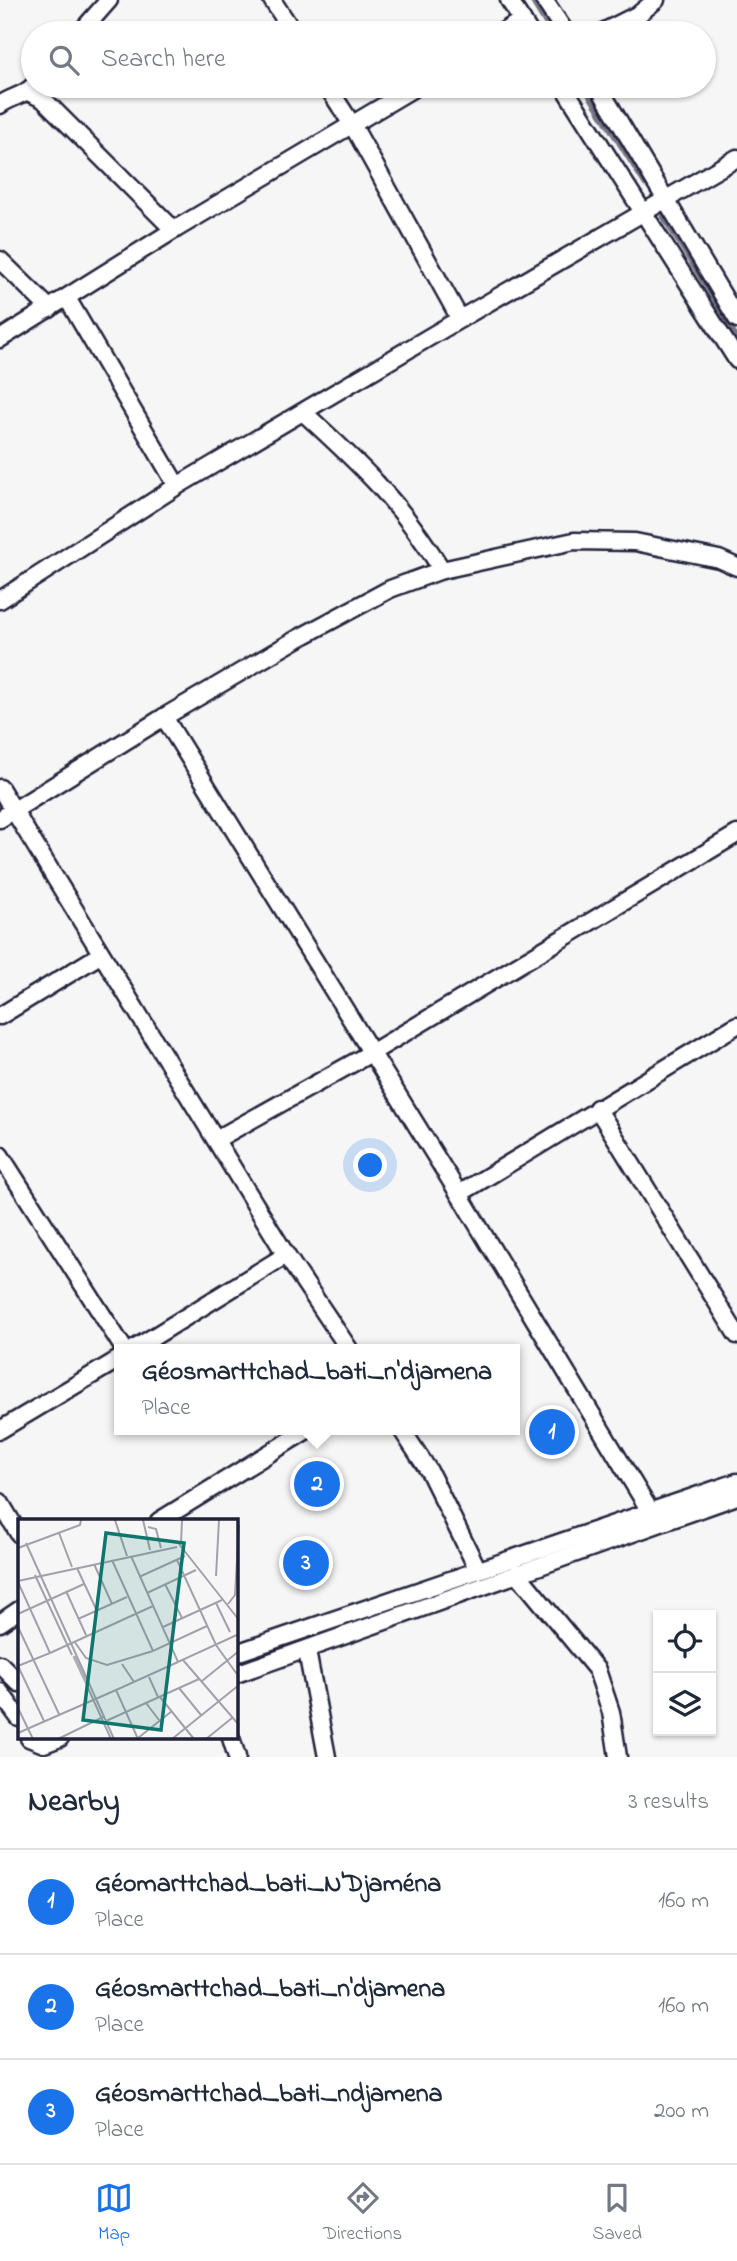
<!DOCTYPE html>
<html lang="en">
<head>
<meta charset="utf-8">
<style>
	body { margin:0; font-family:"Indie Flower",sans-serif; background:#f6f6f7; color:#1f2937 }
	.controls { position:absolute; right:21px; bottom:21px; display:grid; overflow:hidden; border-radius:0px; box-shadow:0 2px 5px #0004 }
	.controls button { width:63px; height:63px; display:grid; place-items:center; padding:0; border:0; border-bottom:2px solid #e0e1e3; background:#fff; color:#1f2937; font:35px sans-serif }
	.you { position:absolute; left:371px; top:1166px; width:24px; height:24px; margin:-18px; border:5px solid #fff; border-radius:50%; background:#1a73e8; box-shadow:0 0 0 10px #1a73e833 }
	.badge { display:grid; place-items:center; width:46px; height:46px; border-radius:50%; background:#1a73e8; color:#fff; font-size:23px; font-weight:700 }
	.pin { position:absolute; translate:-50% -50%; border:4px solid #fff; box-shadow:0 2px 7px #0006 }
	.popup { position:absolute; left:114px; top:1344px; width:406px; height:91px; box-sizing:border-box; display:grid; place-content:center; border-radius:0px; background:#fff; filter:drop-shadow(0 2px 5px #0005); font-size:23px; white-space:nowrap; color:#747a83 }
	.popup b { font-size:26px; color:#1f2937 }
	.popup::after { content:''; position:absolute; left:50%; top:100%; margin-left:-14px; border:14px solid transparent; border-top-color:#fff }
	.list { margin:0; padding:0; list-style:none }
	h2 { display:flex; justify-content:space-between; align-items:center; height:91px; margin:0; padding:0 28px; font-size:30px }
	h2 small { font-size:23px; font-weight:400; color:#747a83 }
	.list li { display:grid; grid-template-columns:46px 1fr auto; gap:21px; align-items:center; box-sizing:border-box; height:105px; padding:0 28px; border-top:2px solid #e0e1e3 }
	.list b { display:block; font-size:26px; white-space:nowrap }
	.list p { margin:0; font-size:23px; white-space:nowrap; color:#747a83 }
	.list em { font-size:23px; font-style:normal; color:#747a83 }
	.icon { flex:none; width:38px; height:38px; fill:none; stroke:currentColor; stroke-width:2; stroke-linecap:round; stroke-linejoin:round }
	.map { position:relative; flex:none; width:737px; height:1757px; overflow:hidden }
	.search { position:absolute; background:#fff; box-shadow:0 2px 5px #0004; left:21px; right:21px; top:21px; height:77px; display:flex; align-items:center; gap:18px; box-sizing:border-box; padding:0 24px; border-radius:38px; color:#747a83; font-size:26px }
	.sheet { height:406px; background:#fff }
	nav { display:flex; justify-content:space-around; align-items:center; box-sizing:border-box; height:98px; border-top:2px solid #e0e1e3; background:#fff; font-size:19px; color:#747a83 }
	nav a { display:grid; justify-items:center; gap:4px }
	nav .on { color:#1a73e8 }
	.map>svg:first-child { display:block }
	.lines { fill:none; stroke-linecap:round; stroke-linejoin:round }
	.stream { stroke:#767685; stroke-width:4.5 }
	.minor-casing { stroke:#22223b; stroke-width:21 }
	.minor { stroke:#fff; stroke-width:16 }
	.inset-river { fill:none; stroke:#aeaeb7; stroke-width:3.5 }
	.inset-road { fill:none; stroke:#a1a1ac; stroke-width:2 }
	.view { fill:#0f766e; fill-opacity:0.15; stroke:#0f766e; stroke-width:3.5 }
	.inset-edge { fill:none; stroke:#22223b; stroke-width:3.5 }
</style>
</head>
<body>
<div class="map">
<svg width="737" height="1757" viewBox="0 0 737 1757">
	<rect width="100%" height="100%" fill="#f6f6f7"/>
	<filter id="ink" filterUnits="userSpaceOnUse"><feTurbulence type="fractalNoise" baseFrequency=".0143" numOctaves="2"/><feDisplacementMap in="SourceGraphic" scale="14" xChannelSelector="R" yChannelSelector="G"/><feConvolveMatrix kernelMatrix="1 2 1 2 8 2 1 2 1" color-interpolation-filters="sRGB"/></filter>
	<g filter="url(#ink)">
		<g class="lines">
			<g class="stream">
				<polyline points="531,0 551,33"/>
				<polyline points="583,86 645,185"/>
				<polyline points="662,216 737,337"/>
			</g>
			<defs>
				<g id="minor">
					<polyline points="272,0 294,33"/>
					<polyline points="509,0 530,33"/>
					<polyline points="544,0 566,33"/>
					<polyline points="80,33 109,0"/>
					<polyline points="501,33 522,20"/>
					<polyline points="601,33 639,14 656,0"/>
					<polyline points="563,86 737,360"/>
					<polyline points="598,86 737,319"/>
					<polyline points="28,92 43,99 174,230"/>
					<path d="M 0,105 C 10,97 24,96 33,86"/>
					<polyline points="0,260 50,309"/>
					<polyline points="67,298 177,486"/>
					<polyline points="460,319 737,158"/>
					<polyline points="0,339 174,230 417,86"/>
					<path d="M 304,413 C 361,465 401,503 442,570"/>
					<polyline points="0,600 177,486 460,319 353,126 327,86"/>
					<polyline points="164,717 297,639 390,589 442,570 574,541 635,542 719,559 737,567"/>
					<polyline points="0,788 286,1255 349,1349"/>
					<polyline points="0,819 164,717 459,1194 650,1511"/>
					<polyline points="0,1016 100,955"/>
					<polyline points="597,1108 737,1335"/>
					<polyline points="217,1139 371,1053 737,834"/>
					<polyline points="0,1155 124,1349"/>
					<polyline points="459,1194 737,1025"/>
					<polyline points="134,1349 286,1255"/>
					<polyline points="0,1430 119,1359"/>
					<polyline points="402,1430 429,1471 478,1570"/>
					<polyline points="0,1502 19,1534"/>
					<polyline points="159,1521 307,1430"/>
					<polyline points="517,1573 597,1670 611,1712 618,1757"/>
					<polyline points="0,1623 19,1610"/>
					<polyline points="307,1651 327,1757"/>
					<polyline points="236,1653 737,1482"/>
					<polyline points="0,1664 19,1683"/>
					<polyline points="236,1674 737,1496"/>
					<polyline points="0,1692 19,1718"/>
					<polyline points="29,1738 44,1744 60,1738"/>
					<polyline points="231,1738 237,1757"/>
				</g>
			</defs>
			<use href="#minor" class="minor-casing"/>
			<use href="#minor" class="minor"/>
		</g>
	</g>
	<g transform="translate(18 1519)">
		<rect width="220" height="220" fill="#f6f6f7"/>
		<path class="inset-river" d="M 56,137 L 70,167"/>
		<path class="inset-road" d="M 97,1 L 109,37M 125,1 L 132,31M 130,8 L 138,10 L 143,29M 41,14 L 54,48M 8,24 L 96,220M 161,25 L 221,101M 163,25 L 164,1M 0,29 L 62,6 L 63,1M 113,37 L 160,143 L 221,115M 94,41 L 135,132 L 189,107M 159,41 L 198,126 L 221,158M 76,45 L 94,85M 59,49 L 79,92M 17,56 L 54,136M 198,57 L 201,1M 121,58 L 167,37M 0,62 L 159,28M 0,63 L 32,134 L 0,147M 147,65 L 164,99M 48,72 L 68,116M 129,74 L 178,51M 198,84 L 212,113M 210,85 L 217,76 L 221,6M 0,95 L 66,65M 60,100 L 109,78M 0,108 L 41,195M 145,108 L 204,81M 56,122 L 68,139 L 89,146 L 135,132M 32,134 L 135,87M 165,141 L 221,206M 104,145 L 116,163M 0,147 L 26,202M 131,158 L 140,178M 184,162 L 221,132M 70,169 L 93,220M 161,169 L 183,196M 142,178 L 176,220M 128,184 L 141,201M 0,189 L 15,220M 88,202 L 181,160M 0,214 L 98,171M 120,219 L 154,192M 40,220 L 85,198M 120,220 L 98,171 L 160,143M 154,220 L 221,166M 188,220 L 214,199"/>
		<path class="view" d="M 88,14 L 166,24 L 143,211 L 65,201 Z"/>
		<rect width="220" height="220" class="inset-edge"/>
	</g>
</svg>
<div class="controls">
<button><svg class="icon" aria-label="locate" viewBox="0 0 24 24"><circle cx="12" cy="12" r="6"/><path d="M12 2v4M12 18v4M2 12h4M18 12h4"/></svg></button>
<button><svg class="icon" aria-label="layers" viewBox="0 0 24 24"><path d="M12 4l9 5-9 5-9-5zM3 14l9 5 9-5"/></svg></button>
</div>
<div class="you"></div>
<div class="pin badge" style="left:552px;top:1432px">1</div>
<div class="pin badge" style="left:317px;top:1484px">2</div>
<div class="popup"><b>Géosmarttchad_bati_n'djamena</b>Place</div>
<div class="pin badge" style="left:306px;top:1563px">3</div>
<div class="search"><svg class="icon" aria-label="search" viewBox="0 0 24 24"><circle cx="10" cy="10" r="6"/><path d="M15 15l6 6"/></svg>Search here</div>
</div>
<section class="sheet">
<h2>Nearby<small>3 results</small></h2>
<ul class="list">
<li><span class="badge">1</span><div><b>Géomarttchad_bati_N'Djaména</b><p>Place</p></div><em>160 m</em></li>
<li><span class="badge">2</span><div><b>Géosmarttchad_bati_n'djamena</b><p>Place</p></div><em>160 m</em></li>
<li><span class="badge">3</span><div><b>Géosmarttchad_bati_ndjamena</b><p>Place</p></div><em>200 m</em></li>
</ul>
</section>
<nav>
<a class="on"><svg class="icon" aria-label="map" viewBox="0 0 24 24"><path d="M3 6l6-2 6 2 6-2v14l-6 2-6-2-6 2zM9 4v14M15 6v14"/></svg>Map</a>
<a><svg class="icon" aria-label="directions" viewBox="0 0 24 24"><path d="M12 3l9 9-9 9-9-9zM9 14v-3h6M13 9l2 2-2 2"/></svg>Directions</a>
<a><svg class="icon" aria-label="saved" viewBox="0 0 24 24"><path d="M7 4h10v16l-5-4-5 4z"/></svg>Saved</a>
</nav>
</body>
</html>
